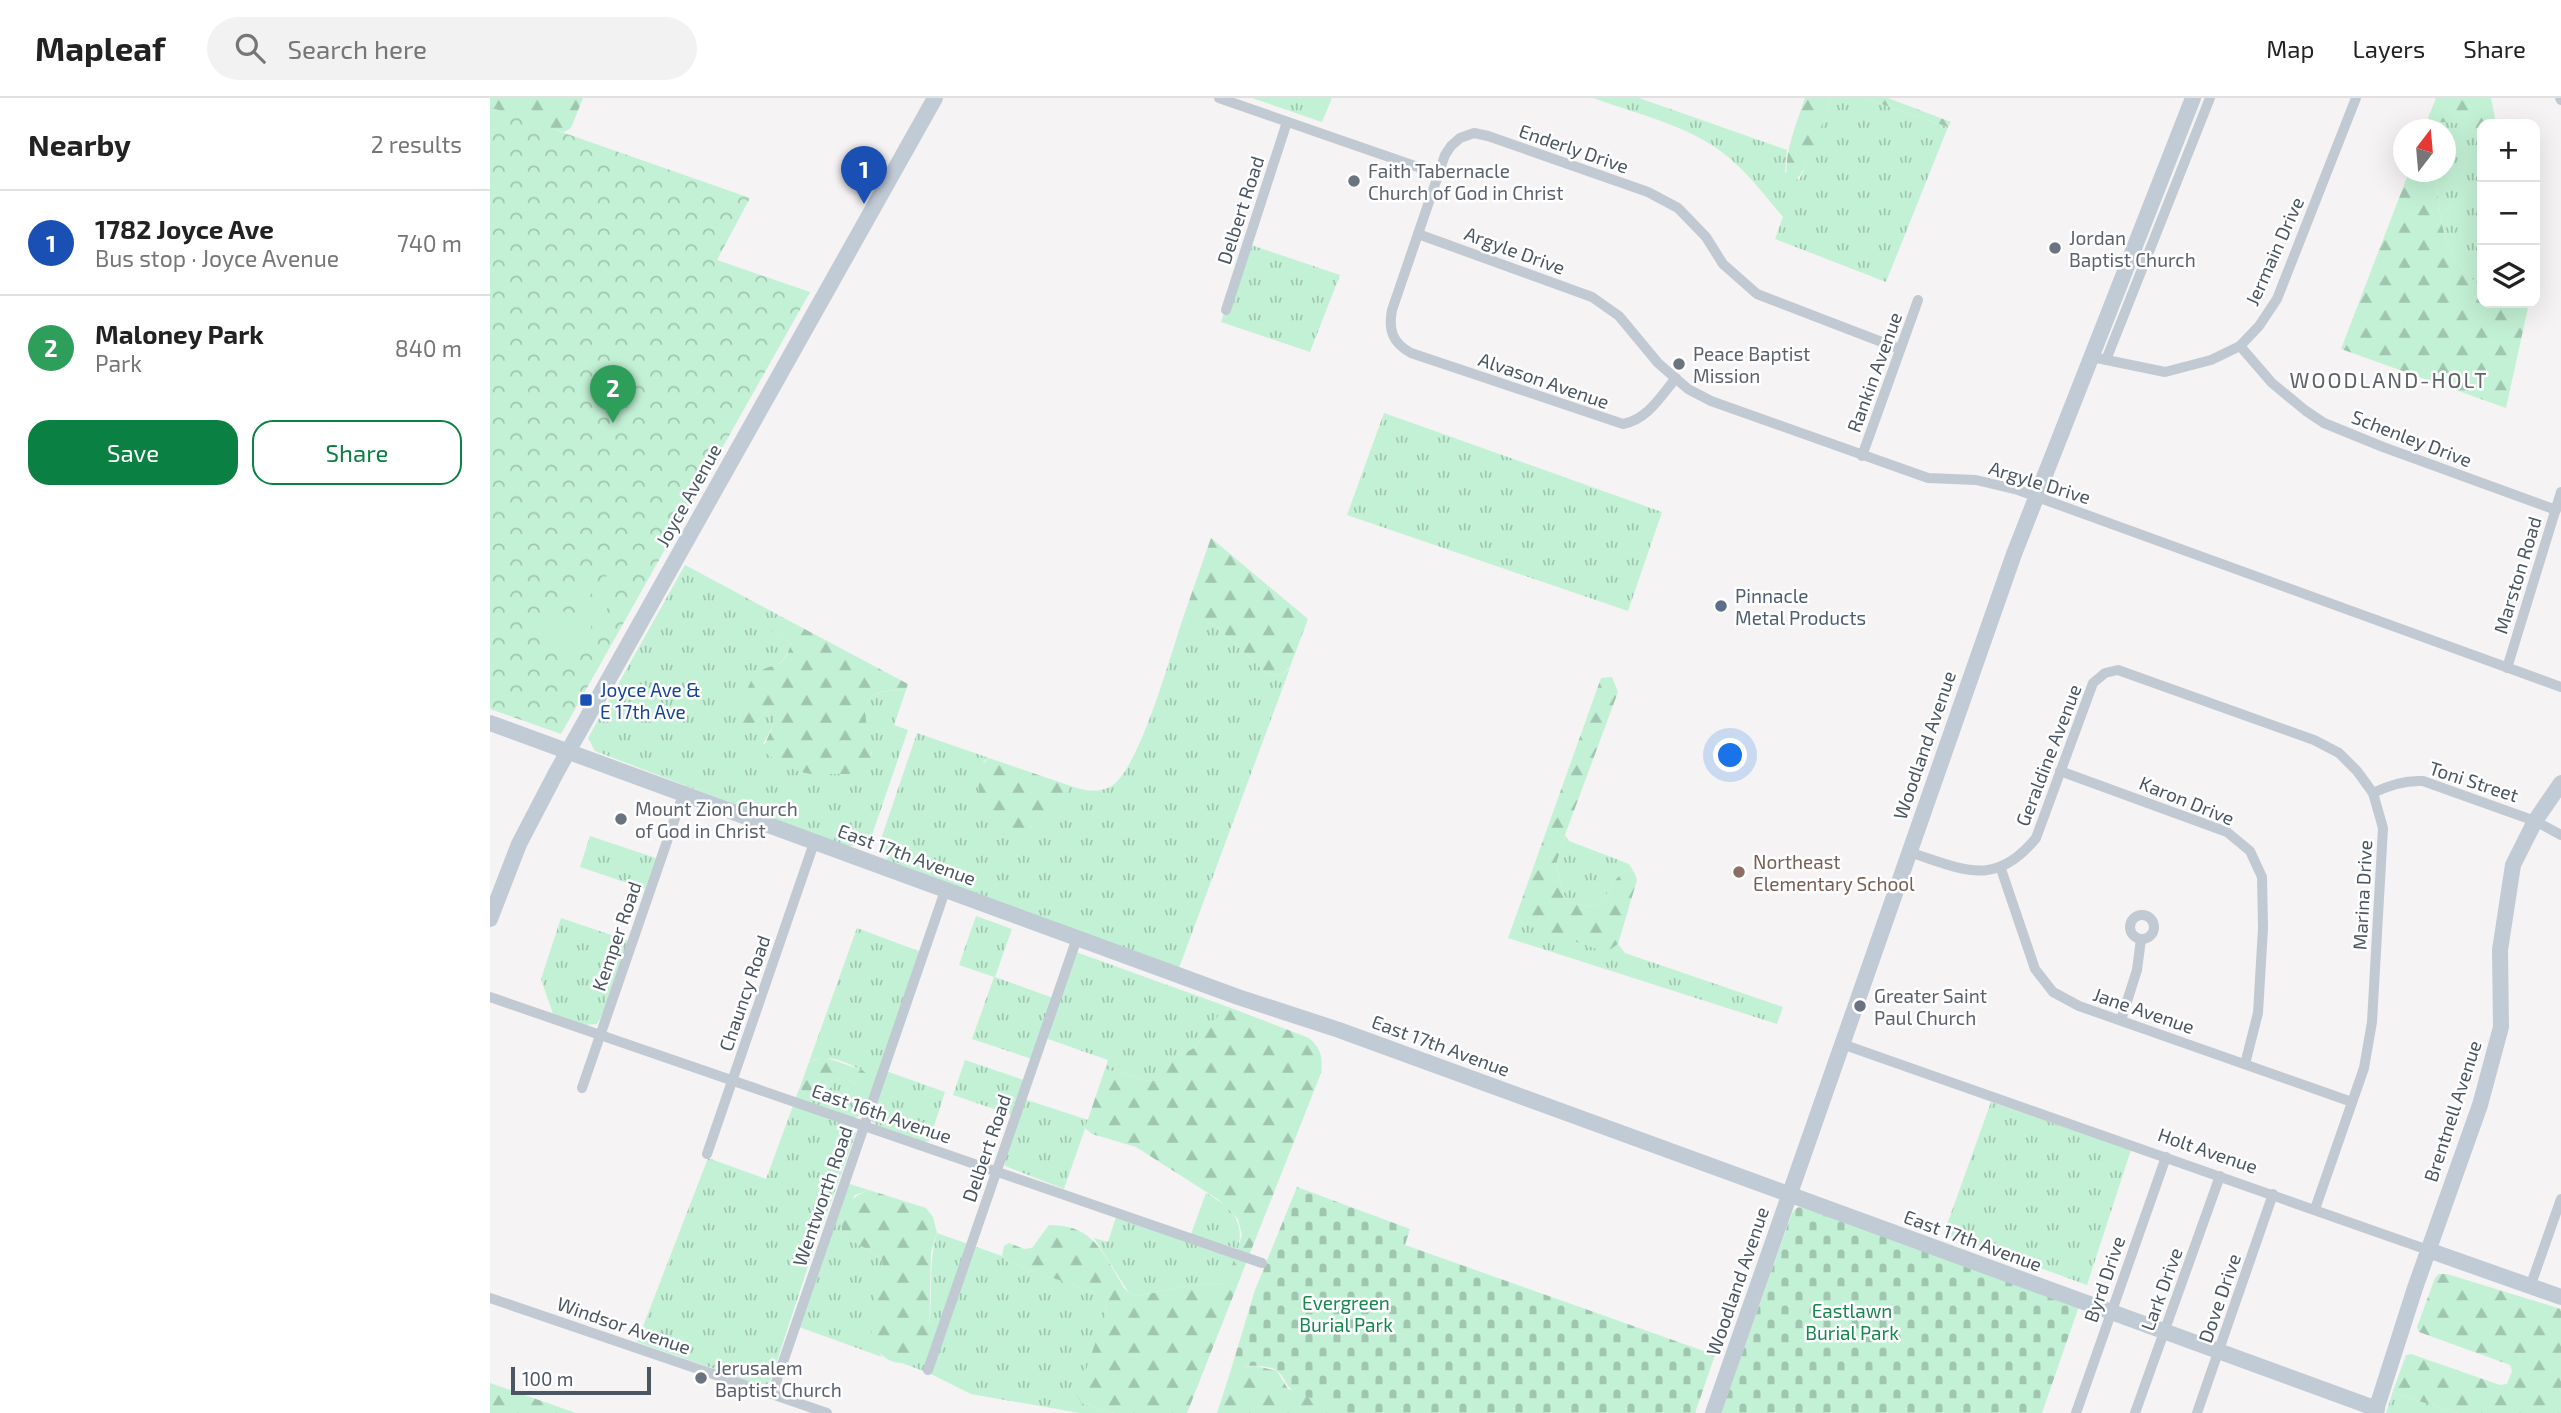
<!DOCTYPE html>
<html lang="en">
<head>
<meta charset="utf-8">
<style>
	body { margin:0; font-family:"Exo 2",sans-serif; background:#f2f2f2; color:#222 }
	.controls { position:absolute; right:21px; top:21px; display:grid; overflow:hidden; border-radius:14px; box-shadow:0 7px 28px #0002 }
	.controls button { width:63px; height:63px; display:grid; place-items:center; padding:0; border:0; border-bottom:2px solid #e0e0e0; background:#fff; color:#222; font:35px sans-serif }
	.compass { position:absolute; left:1903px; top:21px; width:63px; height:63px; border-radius:50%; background:#fff; box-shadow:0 7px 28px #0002; rotate:16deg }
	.scale { position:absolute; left:21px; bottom:18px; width:140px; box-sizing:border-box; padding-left:7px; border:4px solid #4a5661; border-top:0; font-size:19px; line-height:24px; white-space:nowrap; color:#4a5661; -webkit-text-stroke:5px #fff; paint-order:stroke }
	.you { position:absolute; left:1241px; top:658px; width:24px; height:24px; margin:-18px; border:5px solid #fff; border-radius:50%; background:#1a73e8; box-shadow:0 0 0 10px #1a73e833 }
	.badge { display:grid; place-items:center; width:46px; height:46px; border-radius:50%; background:#0b8043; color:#fff; font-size:23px; font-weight:700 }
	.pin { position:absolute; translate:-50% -58px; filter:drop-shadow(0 2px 4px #0008) }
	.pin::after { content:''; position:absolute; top:37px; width:24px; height:21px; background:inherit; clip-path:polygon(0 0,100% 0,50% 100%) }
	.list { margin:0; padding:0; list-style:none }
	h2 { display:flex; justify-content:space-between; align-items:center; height:91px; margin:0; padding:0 28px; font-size:30px }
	h2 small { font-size:23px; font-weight:400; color:#767676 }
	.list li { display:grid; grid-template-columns:46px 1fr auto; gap:21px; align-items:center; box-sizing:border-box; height:105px; padding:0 28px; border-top:2px solid #e0e0e0 }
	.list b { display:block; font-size:26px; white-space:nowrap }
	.list p { margin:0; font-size:23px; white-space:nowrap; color:#767676 }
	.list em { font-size:23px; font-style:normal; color:#767676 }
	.actions { display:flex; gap:14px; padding:21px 28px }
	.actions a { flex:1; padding:16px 0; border:2px solid #0b8043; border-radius:21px; text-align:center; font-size:24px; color:#0b8043 }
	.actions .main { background:#0b8043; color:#fff }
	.icon { flex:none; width:38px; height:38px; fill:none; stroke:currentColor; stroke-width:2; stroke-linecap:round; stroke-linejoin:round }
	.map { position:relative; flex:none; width:2071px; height:1315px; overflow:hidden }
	header { display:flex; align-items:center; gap:42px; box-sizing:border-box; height:98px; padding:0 35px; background:#fff; border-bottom:2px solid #e0e0e0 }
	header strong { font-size:33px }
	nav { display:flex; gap:38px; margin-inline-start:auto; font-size:24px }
	.search { width:490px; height:63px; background:#f2f2f2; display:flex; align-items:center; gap:18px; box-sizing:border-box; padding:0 24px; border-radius:38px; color:#767676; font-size:26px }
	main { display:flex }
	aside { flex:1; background:#fff }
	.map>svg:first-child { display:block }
	.grass { fill:url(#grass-tufts) }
	.forest { fill:url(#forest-firs) }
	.cemetery { fill:url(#cemetery-stones) }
	.park { fill:url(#park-crowns) }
	.pitch { fill:#c3f1d5 }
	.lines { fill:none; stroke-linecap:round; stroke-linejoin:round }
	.street { stroke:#c1cad2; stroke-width:10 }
	.secondary { stroke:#c1cbd6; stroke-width:16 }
	.worship-dot { fill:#6b7280; stroke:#fff; stroke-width:2.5 }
	.service-dot { fill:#5c6f8a; stroke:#fff; stroke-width:2.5 }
	.transit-dot { fill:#1a4fb4; stroke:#fff; stroke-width:2.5 }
	.education-dot { fill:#8d6e63; stroke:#fff; stroke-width:2.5 }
	.labels { text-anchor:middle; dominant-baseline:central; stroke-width:5; stroke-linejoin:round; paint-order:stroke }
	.street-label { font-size:19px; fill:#4a5661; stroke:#fff }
	.worship-label { font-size:19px; fill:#5b616d; stroke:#fff; text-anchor:start }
	.service-label { font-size:19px; fill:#4e5e75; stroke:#fff; text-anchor:start }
	.transit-label { font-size:19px; fill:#164399; stroke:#fff; text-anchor:start }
	.education-label { font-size:19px; fill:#785e54; stroke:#fff; text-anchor:start }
	.park-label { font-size:19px; fill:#17864f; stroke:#fff }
	.neighbourhood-label { font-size:21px; letter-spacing:2px; fill:#5f6368; stroke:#fff }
</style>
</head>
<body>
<header>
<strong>Mapleaf</strong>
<div class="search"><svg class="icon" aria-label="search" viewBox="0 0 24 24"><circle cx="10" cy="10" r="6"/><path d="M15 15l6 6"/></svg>Search here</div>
<nav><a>Map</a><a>Layers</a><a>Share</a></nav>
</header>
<main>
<aside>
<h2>Nearby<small>2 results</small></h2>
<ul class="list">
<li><span class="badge" style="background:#1a4fb4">1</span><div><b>1782 Joyce Ave</b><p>Bus stop · Joyce Avenue</p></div><em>740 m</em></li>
<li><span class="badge" style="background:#2e9e5b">2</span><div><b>Maloney Park</b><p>Park</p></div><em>840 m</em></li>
</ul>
<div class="actions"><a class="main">Save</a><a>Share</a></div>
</aside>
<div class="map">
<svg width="2071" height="1315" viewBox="0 0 2071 1315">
	<defs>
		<pattern id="grass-tufts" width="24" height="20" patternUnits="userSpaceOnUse" patternTransform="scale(1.75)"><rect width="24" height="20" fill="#c3f1d5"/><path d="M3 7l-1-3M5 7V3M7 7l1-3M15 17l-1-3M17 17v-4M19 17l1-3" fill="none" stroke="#a0c6b0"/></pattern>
		<pattern id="forest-firs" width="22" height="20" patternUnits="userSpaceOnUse" patternTransform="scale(1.75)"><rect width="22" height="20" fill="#c3f1d5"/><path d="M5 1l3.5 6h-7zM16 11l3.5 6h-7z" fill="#a0c6b0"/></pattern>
		<pattern id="cemetery-stones" width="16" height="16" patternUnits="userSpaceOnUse" patternTransform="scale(1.75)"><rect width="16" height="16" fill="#c3f1d5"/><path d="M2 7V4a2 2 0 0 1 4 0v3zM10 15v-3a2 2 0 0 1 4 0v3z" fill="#a0c6b0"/></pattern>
		<pattern id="park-crowns" width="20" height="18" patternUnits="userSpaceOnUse" patternTransform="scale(1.75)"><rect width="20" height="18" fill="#c3f1d5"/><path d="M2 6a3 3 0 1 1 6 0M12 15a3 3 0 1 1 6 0" fill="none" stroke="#a0c6b0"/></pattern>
	</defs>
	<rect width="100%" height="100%" fill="#f5f3f3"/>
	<g class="grass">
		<polygon points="762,0 842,0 832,24"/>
		<path d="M 1103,0 L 1149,0 L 1297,52 L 1295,74 L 1309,82 L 1320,59 L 1341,0 L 1374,0 L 1458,29 L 1396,184 L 1285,141 L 1293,119 C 1271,93 1250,64 1220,46 C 1185,24 1141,14 1103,0 Z"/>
		<path d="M 1938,20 L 1941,24 C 1965,24 1984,22 1992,48 L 1992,189 C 1950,159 1951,121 1945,74 L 1955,74 L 1955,32 L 1934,32 Z"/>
		<polygon points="758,146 850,177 820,254 731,224"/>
		<polygon points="894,315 1172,414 1138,513 857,417"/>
		<path d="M 195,467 L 292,519 L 285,521 L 282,534 L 301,545 C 296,561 291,567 275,571 L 254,607 L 249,622 L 264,626 L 282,607 L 285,610 L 284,626 L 273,646 L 382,657 C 379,641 365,601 388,595 C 396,592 407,593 416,592 L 404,627 L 418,632 L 382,737 C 372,746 367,749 354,748 L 105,653 L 98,640 Z"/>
		<path d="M 693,520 L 696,524 L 717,524 L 726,528 L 776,575 L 790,578 L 800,570 L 689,870 L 400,765 L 394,758 L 390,744 L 427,635 L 499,660 L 493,664 L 540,730 L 559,714 L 578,692 L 578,687 C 592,692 605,696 620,689 C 649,674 681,555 693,520 Z"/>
		<polygon points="1075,737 1079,743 1139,766 1144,774 1136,772 1127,780 1111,805 1098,809 1078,803 1073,795 1066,766"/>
		<polygon points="100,738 166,760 155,791 90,769"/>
		<polygon points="1027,815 1032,825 1121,851 1128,846 1135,855 1293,909 1287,926 1018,840"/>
		<polygon points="486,818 522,831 505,879 563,900 542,961 482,941 504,879 469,867"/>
		<polygon points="71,820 139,843 115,912 107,926 94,927 63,916 51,881"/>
		<path d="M 367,830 L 431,854 L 386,982 C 368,969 340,952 319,964 Z"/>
		<polygon points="586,854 741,910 732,913 704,950 677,964 667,982 659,983 615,971 618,962 555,940"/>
		<polygon points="475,962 534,982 522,1017 463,997"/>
		<polygon points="396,973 455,994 439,1043 434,1044 386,1027 381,1022"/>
		<path d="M 348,981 L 362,984 L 370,991 L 382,991 C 378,1003 377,1018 363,1020 L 305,1001 L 310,989 L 315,997 Z"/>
		<polygon points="534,1001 598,1022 574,1091 515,1068 514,1062"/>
		<polygon points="1501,1004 1641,1052 1597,1187 1454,1135"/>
		<polygon points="303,1008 359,1026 366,1035 324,1150 281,1281 278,1286 268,1286 147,1244 218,1060 276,1081"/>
		<path d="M 356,1085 L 379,1092 L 365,1097 L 352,1122 L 352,1136 L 392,1161 C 395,1202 366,1215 392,1259 L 309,1229 Z"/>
		<path d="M 716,1095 C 741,1109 755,1122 748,1151 L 701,1136 Z"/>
		<polygon points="626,1119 746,1158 738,1180 734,1185 691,1189 649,1198 639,1195 604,1140 618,1144"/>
		<path d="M 447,1135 L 512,1158 L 518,1164 L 605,1195 L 616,1203 L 617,1211 L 591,1305 L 624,1315 L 590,1315 L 481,1296 L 441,1276 L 412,1265 L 431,1259 C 448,1220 435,1175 447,1135 Z"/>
		<polygon points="1903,1293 1912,1298 1968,1315 1896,1315"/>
	</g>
	<g class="forest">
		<polygon points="0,0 93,0 81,30 74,34 51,28 0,48"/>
		<path d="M 1315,0 L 1341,0 C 1330,29 1323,70 1298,90 C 1292,58 1305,30 1315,0 Z"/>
		<polygon points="1374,0 1398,0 1461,24 1458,29"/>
		<path d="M 1946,0 L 2001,0 L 2006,26 L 1992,26 L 1992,48 C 1984,23 1964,24 1941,24 L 1938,20 Z"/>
		<path d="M 1919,74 L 1945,74 C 1951,121 1950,159 1992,189 L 1992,205 L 2039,205 L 2016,310 L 1851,251 Z"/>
		<polygon points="721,440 818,521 800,569 790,578 776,575 726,528 717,524 696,524 693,520"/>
		<path d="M 292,519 L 418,586 L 416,592 C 405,593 387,591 380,600 C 365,618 394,660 374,672 C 366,677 351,676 341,676 C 313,679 293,669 272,652 L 284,626 L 284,610 L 282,607 L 264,626 L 258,629 L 251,627 L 249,622 C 253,609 255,591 263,580 C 278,561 293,577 301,545 L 282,534 L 281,527 L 285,521 Z"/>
		<polygon points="1122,579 1128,594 1075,737 1066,766 1073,795 1078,803 1098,809 1111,805 1127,780 1136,772 1144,774 1147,782 1128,846 1121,851 1107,851 1032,825 1027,815 1111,580"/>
		<path d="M 499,660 L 578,687 L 578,692 C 567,705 554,723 538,730 C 492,749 476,677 499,660 Z"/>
		<path d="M 741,910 L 819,940 C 831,950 833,960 831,975 L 697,1315 L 624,1315 L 591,1305 L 587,1298 L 617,1211 L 616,1203 L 605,1195 L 518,1164 L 512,1158 L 514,1148 L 519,1145 L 534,1151 L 542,1150 L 559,1127 C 605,1127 613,1156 634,1190 L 639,1195 L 649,1198 L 691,1189 L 734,1185 L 738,1180 L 752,1137 L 748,1121 L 729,1102 L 646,1049 L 602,1036 L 595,1030 L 615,971 L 659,983 L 666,982 L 677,964 L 704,950 L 732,913 Z"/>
		<polygon points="334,959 372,972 386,982 382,991 370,991 362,984 348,981 332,1000 315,997 310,989 319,964"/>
		<path d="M 379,1092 L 436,1110 L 443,1119 L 447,1135 L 441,1154 L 439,1242 L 431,1259 C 425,1261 416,1266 410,1265 C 385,1263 379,1236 381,1214 C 383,1196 394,1181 392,1161 L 352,1136 C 351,1113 357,1100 379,1092 Z"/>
		<polygon points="1949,1176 1957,1176 2071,1211 2071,1315 1968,1315 1912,1298 1903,1293 1916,1257 1921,1256 2010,1287 2017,1286 2022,1273 2020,1267 1929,1234 1927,1229 1945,1180"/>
		<polygon points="766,1268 787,1273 798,1291 848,1307 855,1315 727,1315 739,1278 749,1269"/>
		<polygon points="0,1285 86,1315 0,1315"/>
	</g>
	<g class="cemetery">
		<path d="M 807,1089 L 920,1131 L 915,1147 L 1225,1257 L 1205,1315 L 855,1315 C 842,1301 826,1303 809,1296 C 794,1290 797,1280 786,1272 C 778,1267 756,1266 748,1271 C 744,1273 742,1276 739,1278 L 765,1192 Z"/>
		<polygon points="1308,1109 1321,1110 1589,1208 1552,1315 1231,1315 1302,1115"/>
	</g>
	<polygon class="park" points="0,9 260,100 227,162 320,194 71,636 0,611"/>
	<g class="pitch">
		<polygon points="94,471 108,476 97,507 83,502"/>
		<polygon points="118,474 126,477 125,482 128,483 116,514 113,513 111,518 103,515 105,510 102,509 113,478 116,479"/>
		<polygon points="60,508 80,516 68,549 48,542"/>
		<polygon points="83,516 103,524 90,557 70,550"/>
	</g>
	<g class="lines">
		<g class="street">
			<polyline points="729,0 948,76"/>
			<polyline points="2070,0 2071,2"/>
			<polyline points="928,136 1102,199 1129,218 1168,265 1198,291 1221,303 1438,380 1486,382 1528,392 2071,589"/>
			<polyline points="736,212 797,24"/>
			<polyline points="1750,248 1782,285 1816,313 1834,325 1893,349 2066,412"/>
			<polyline points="1602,259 1675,274 1721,262 1750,248 1769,228 1787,201 1866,0"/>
			<polyline points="1616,262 1720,0"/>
			<path d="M 1186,280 C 1170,299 1158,321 1133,326 L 921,255 C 903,245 898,233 902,212 L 955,57 L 961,48 L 970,40 L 984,35 L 998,38 L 1158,94 L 1188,110 L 1216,139 L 1233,166 L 1267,196 L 1410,251"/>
			<polyline points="1372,358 1428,202"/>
			<polyline points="2017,570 2071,394"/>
			<polyline points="1570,673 1737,734 1760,753 1772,779 1773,830 1768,915 1755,966"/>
			<path d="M 1883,695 C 1899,687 1915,682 1933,683 L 2045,723 L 2071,737"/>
			<path d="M 1419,754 C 1472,771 1505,791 1546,740 L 1603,585 L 1615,575 L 1628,572 L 1824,642 L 1849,655 L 1867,673 L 1883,695 L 1893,730 L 1882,924 L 1874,970 L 1825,1111"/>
			<polyline points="1511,771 1545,871 1563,894 1589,908 1862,1004"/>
			<circle cx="1652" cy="829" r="12"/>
			<polyline points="0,899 772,1165"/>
			<polyline points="1631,922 1647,872 1651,841"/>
			<polyline points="1352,946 1938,1152"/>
			<polyline points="92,990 193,697"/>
			<polyline points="217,1056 324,745"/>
			<polyline points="2040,1189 2071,1101"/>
			<polyline points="0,1200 337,1315"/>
			<polyline points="438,1272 587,840"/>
			<polyline points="282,1296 455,793"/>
			<polyline points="1586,1315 1676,1059"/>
			<polyline points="1645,1315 1730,1078"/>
			<polyline points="1707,1315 1783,1096"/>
		</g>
		<g class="secondary">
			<polyline points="0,625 748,899 849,932 1887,1311"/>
			<polyline points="0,821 29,746 66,675 445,0"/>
			<polyline points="1938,1152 2071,1199"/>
			<polyline points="1223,1315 1524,456 1703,0"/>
			<polyline points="1885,1315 1925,1190 1990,1007 2011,929 2010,852 2023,767 2045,723 2071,685"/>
		</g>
	</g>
	<g class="worship-dot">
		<circle cx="864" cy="83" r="7"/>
		<circle cx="1565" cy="150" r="7"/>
		<circle cx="1189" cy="266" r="7"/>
		<circle cx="131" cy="721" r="7"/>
		<circle cx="1370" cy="908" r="7"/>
		<circle cx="211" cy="1280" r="7"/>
	</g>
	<circle class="service-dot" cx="1231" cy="508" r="7"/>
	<rect class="transit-dot" x="89" y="595" width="14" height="14" rx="3.5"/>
	<circle class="education-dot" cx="1249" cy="774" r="7"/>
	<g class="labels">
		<g class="street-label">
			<text transform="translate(1084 50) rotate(19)">Enderly Drive</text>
			<text transform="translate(750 112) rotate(-72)">Delbert Road</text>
			<text transform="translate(1025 152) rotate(20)">Argyle Drive</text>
			<text transform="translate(1784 153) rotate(-66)">Jermain Drive</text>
			<text transform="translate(1384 274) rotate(-70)">Rankin Avenue</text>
			<text transform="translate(1054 282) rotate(19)">Alvason Avenue</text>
			<text transform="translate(1922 340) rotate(21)">Schenley Drive</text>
			<text transform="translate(1550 384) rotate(17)">Argyle Drive</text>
			<text transform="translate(198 397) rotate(-61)">Joyce Avenue</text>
			<text transform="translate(2027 477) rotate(-73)">Marston Road</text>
			<text transform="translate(1434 647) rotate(-71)">Woodland Avenue</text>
			<text transform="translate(1558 657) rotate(-69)">Geraldine Avenue</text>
			<text transform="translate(1984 683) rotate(18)">Toni Street</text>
			<text transform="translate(1697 702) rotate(22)">Karon Drive</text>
			<text transform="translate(417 756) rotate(20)">East 17th Avenue</text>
			<text transform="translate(1872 797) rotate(-87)">Marina Drive</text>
			<text transform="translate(126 838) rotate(-71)">Kemper Road</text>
			<text transform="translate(254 895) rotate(-71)">Chauncy Road</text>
			<text transform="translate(1654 912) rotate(19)">Jane Avenue</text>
			<text transform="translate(951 947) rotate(20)">East 17th Avenue</text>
			<text transform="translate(1962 1013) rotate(-72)">Brentnell Avenue</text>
			<text transform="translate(392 1015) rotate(19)">East 16th Avenue</text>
			<text transform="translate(496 1050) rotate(-71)">Delbert Road</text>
			<text transform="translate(1718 1052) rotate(19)">Holt Avenue</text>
			<text transform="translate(332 1098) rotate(-71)">Wentworth Road</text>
			<text transform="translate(1483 1142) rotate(20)">East 17th Avenue</text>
			<text transform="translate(1614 1181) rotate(-71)">Byrd Drive</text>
			<text transform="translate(1247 1183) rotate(-71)">Woodland Avenue</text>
			<text transform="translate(1671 1191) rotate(-70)">Lark Drive</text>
			<text transform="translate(1729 1200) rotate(-71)">Dove Drive</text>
			<text transform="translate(134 1227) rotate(19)">Windsor Avenue</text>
		</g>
		<g class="worship-label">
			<text x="878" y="72">Faith Tabernacle<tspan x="878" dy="22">Church of God in Christ</tspan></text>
			<text x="1579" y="139">Jordan<tspan x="1579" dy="22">Baptist Church</tspan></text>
			<text x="1203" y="255">Peace Baptist<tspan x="1203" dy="22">Mission</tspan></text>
			<text x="145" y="710">Mount Zion Church<tspan x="145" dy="22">of God in Christ</tspan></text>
			<text x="1384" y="897">Greater Saint<tspan x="1384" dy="22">Paul Church</tspan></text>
			<text x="225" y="1269">Jerusalem<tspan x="225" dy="22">Baptist Church</tspan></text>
		</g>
		<g class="service-label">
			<text x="1245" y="497">Pinnacle<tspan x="1245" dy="22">Metal Products</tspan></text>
		</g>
		<g class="transit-label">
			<text x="110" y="591">Joyce Ave &amp;<tspan x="110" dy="22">E 17th Ave</tspan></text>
		</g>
		<g class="education-label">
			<text x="1263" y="763">Northeast<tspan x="1263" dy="22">Elementary School</tspan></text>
		</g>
		<g class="park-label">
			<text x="856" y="1204">Evergreen<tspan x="856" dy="22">Burial Park</tspan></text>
			<text x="1362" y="1212">Eastlawn<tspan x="1362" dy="22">Burial Park</tspan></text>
		</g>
		<g class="neighbourhood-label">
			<text x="1899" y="281">WOODLAND-HOLT</text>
		</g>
	</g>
</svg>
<div class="controls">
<button>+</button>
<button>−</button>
<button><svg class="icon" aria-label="layers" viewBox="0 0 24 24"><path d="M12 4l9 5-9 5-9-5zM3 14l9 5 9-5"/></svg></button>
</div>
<svg class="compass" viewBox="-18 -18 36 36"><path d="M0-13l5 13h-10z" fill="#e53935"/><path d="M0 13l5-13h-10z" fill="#767676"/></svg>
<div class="scale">100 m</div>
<div class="you"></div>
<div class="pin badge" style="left:374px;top:106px;background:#1a4fb4">1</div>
<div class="pin badge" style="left:123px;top:325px;background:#2e9e5b">2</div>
</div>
</main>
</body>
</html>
